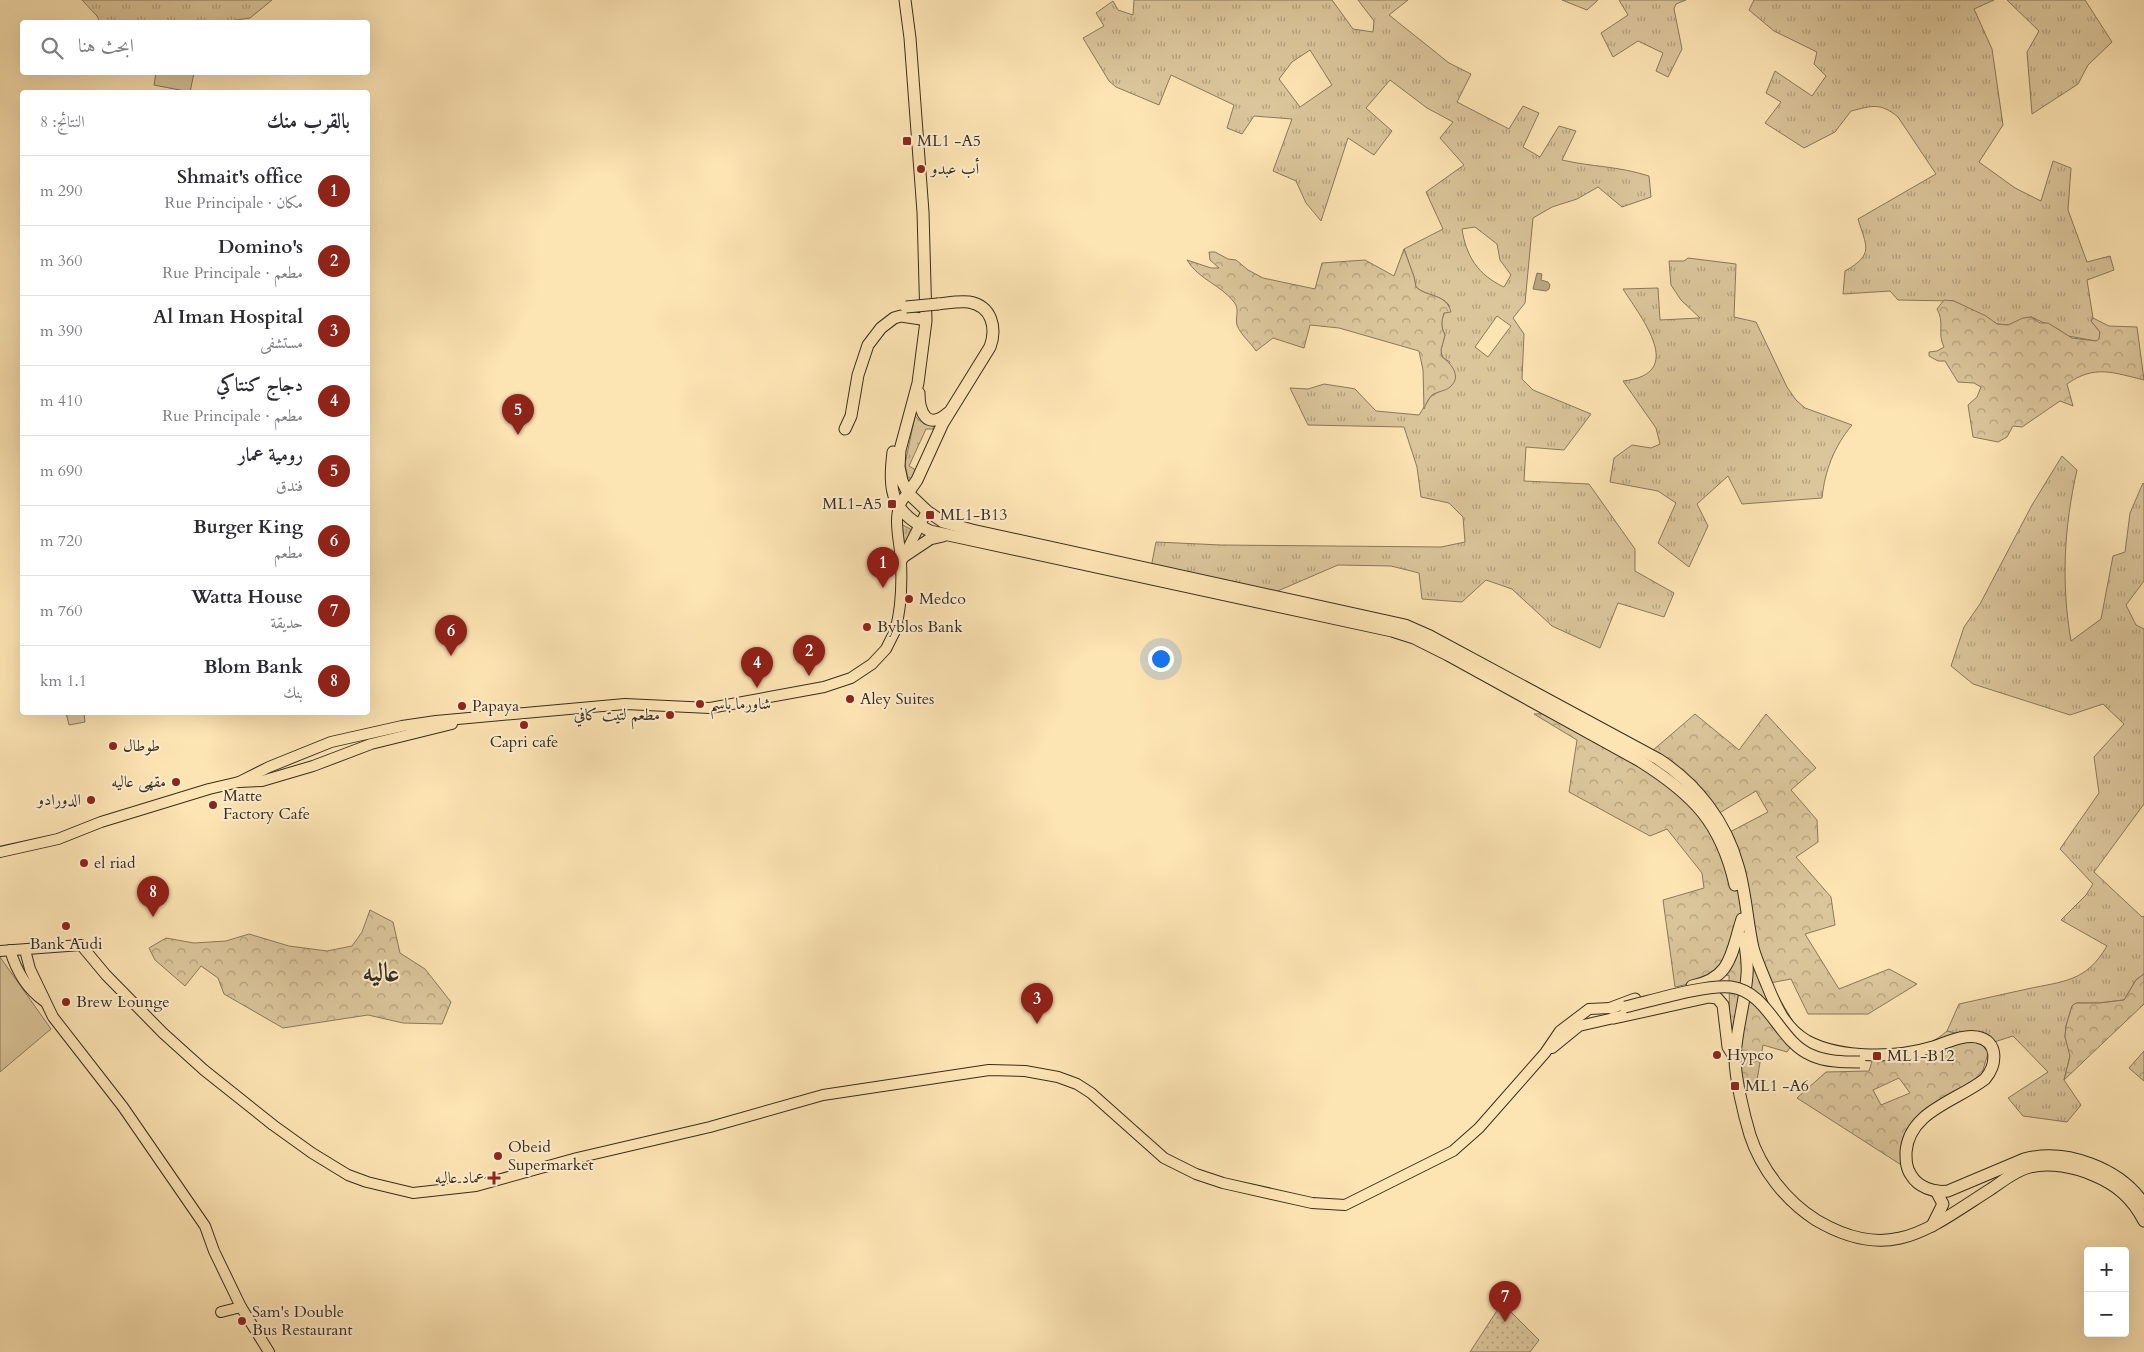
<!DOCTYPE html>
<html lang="ar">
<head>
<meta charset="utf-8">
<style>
	body { margin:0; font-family:Cardo,Amiri,serif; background:#f7f7f7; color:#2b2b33; direction:rtl }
	.controls { position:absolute; right:15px; bottom:15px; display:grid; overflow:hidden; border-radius:5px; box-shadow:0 5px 20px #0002 }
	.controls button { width:45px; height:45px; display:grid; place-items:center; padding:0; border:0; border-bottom:1px solid #e1e1e2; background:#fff; color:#2b2b33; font:25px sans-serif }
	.you { position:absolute; left:1160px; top:658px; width:18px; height:18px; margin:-12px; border:4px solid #fff; border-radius:50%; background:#1a73e8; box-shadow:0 0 0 8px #1a73e833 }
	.badge { display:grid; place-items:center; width:32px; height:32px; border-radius:50%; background:#8f2418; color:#fff; font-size:16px; font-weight:700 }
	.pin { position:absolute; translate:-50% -41px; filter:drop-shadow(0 1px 2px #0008) }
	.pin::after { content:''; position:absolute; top:26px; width:18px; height:15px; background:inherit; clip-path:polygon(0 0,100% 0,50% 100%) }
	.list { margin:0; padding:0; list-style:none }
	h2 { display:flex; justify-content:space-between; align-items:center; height:65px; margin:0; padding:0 20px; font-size:21px }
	h2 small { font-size:16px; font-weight:400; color:#7c7c81 }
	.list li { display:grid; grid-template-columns:32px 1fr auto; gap:15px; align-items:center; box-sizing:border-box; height:70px; padding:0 20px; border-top:1px solid #e1e1e2 }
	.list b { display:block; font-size:19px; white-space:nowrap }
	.list p { margin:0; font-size:16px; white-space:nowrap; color:#7c7c81 }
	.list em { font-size:16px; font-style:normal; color:#7c7c81 }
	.icon { flex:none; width:28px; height:28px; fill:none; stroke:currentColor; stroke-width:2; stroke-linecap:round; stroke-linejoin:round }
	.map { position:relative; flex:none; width:2144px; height:1352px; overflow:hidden; direction:ltr }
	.search { position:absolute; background:#fff; box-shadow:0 5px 20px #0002; left:20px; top:20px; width:350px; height:55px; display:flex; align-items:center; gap:12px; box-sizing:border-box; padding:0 18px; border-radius:5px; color:#7c7c81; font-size:19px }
	.panel { position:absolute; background:#fff; box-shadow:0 5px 20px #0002; left:20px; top:90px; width:350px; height:625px; border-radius:5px; direction:rtl }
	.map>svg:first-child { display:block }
	.grass { fill:url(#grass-tufts); stroke:#89795d; fill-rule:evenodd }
	.forest { fill:url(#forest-crowns); stroke:#89795d; fill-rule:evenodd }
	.park { fill:#dbc59a; stroke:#89795d }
	.garden { fill:url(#garden-dots); stroke:#89795d }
	.water { fill:#baa681; stroke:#86765a }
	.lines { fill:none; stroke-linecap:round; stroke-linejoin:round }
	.major-casing { stroke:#372d20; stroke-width:12 }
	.highway-casing { stroke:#372d20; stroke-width:13 }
	.major { stroke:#fde4b3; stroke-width:10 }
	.highway { stroke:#fde4b3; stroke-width:11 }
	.highway-bridge-casing { stroke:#372d20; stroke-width:13; stroke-linecap:butt }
	.highway-bridge { stroke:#fde4b3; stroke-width:11 }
	.poi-dot { fill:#8f2418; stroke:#feedce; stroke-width:2 }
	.labels { text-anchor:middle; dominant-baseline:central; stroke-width:4; stroke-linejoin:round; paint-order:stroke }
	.poi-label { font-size:16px; fill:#372d20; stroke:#feedce; text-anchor:start }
	.town-label { font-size:26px; font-weight:bold; fill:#372d20; stroke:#feedce }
</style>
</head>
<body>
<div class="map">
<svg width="2144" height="1352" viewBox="0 0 2144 1352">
	<defs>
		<pattern id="grass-tufts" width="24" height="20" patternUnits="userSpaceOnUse" patternTransform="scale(1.25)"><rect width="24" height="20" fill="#dbc59a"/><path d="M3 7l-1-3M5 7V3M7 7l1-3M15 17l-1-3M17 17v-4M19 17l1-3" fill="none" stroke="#b2a07d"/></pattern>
		<pattern id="forest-crowns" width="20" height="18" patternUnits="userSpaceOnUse" patternTransform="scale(1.25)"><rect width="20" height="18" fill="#dbc59a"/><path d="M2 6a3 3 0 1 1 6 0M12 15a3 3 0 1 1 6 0" fill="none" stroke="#b2a07d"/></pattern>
		<pattern id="garden-dots" width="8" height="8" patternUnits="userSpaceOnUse" patternTransform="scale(1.25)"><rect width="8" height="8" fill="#dbc59a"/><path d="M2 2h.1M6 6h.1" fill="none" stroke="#b2a07d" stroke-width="1.8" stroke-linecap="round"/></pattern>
	</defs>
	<rect width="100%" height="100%" fill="#fde4b3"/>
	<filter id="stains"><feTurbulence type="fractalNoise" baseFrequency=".004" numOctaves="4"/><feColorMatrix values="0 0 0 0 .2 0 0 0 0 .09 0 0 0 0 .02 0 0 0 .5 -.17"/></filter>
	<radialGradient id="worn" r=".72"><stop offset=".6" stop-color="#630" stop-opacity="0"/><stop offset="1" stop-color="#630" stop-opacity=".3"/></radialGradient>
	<g class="grass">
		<polygon points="82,0 272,0 250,18 223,22 100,22 97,16"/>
		<path d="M 1134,0 L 1332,0 L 1353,29 L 1373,32 L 1374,21 L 1358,0 L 1408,0 L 1389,15 L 1449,63 L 1471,74 L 1457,102 L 1509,129 L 1523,106 L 1539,113 L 1523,147 L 1540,157 L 1559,126 L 1576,131 L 1562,160 C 1592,167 1618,166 1649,176 L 1651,197 L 1622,207 L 1598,187 L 1577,199 L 1552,207 L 1533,218 L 1525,303 L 1513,318 L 1524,334 L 1522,379 L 1533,390 L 1591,414 L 1564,450 L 1526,447 L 1524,481 L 1589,484 L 1635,549 L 1635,571 L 1674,593 L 1664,617 L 1618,603 L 1600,648 L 1552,626 L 1512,589 L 1486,580 L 1462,602 L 1422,599 L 1419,573 L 1391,566 L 1338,565 L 1273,593 L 1148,583 L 1156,542 L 1221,545 L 1441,547 L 1465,542 L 1463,517 L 1449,503 L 1421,497 L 1417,467 L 1404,427 L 1308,425 L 1290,388 L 1308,389 L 1324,384 L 1350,388 L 1355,389 L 1376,411 L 1419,415 L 1431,396 L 1442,390 L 1450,362 L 1442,357 L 1441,350 L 1445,335 C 1439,323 1442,316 1449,305 C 1440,294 1426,296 1416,287 L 1414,277 L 1404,249 L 1443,229 L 1426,192 L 1464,165 L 1440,138 L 1453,122 L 1427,108 L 1390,80 L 1366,108 L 1392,131 L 1374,155 L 1348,138 L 1321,221 L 1306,203 L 1296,181 L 1273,171 L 1292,119 L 1254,116 L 1242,134 L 1227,128 L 1234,105 L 1171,75 L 1159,105 L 1116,87 L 1109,81 L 1083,38 L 1104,26 L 1096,13 L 1113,1 L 1118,10 L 1133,15 ZM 1310,50 L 1332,85 L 1300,107 L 1279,79 L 1292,62 ZM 1475,227 L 1497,244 L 1500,260 L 1511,275 L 1504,287 C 1478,275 1466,256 1462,229 ZM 1497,316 L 1511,326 L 1488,357 L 1475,347 Z"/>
		<polygon points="1562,0 1598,0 1587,10"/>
		<polygon points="1619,0 1686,0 1676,4 1674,9 1682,49 1668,77 1656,71 1663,53 1638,41 1613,57 1601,33 1628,15"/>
		<path d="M 1754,0 L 1994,0 L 1974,9 L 1992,49 L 2003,125 L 1979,162 L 2015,188 L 2041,201 L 2053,161 L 2071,168 L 2068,210 L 2087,262 L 2110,256 L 2114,270 L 2087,280 L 2093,318 L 2091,321 L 2100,332 L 2099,340 L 2096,341 L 2068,336 L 2058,329 L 2031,317 L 2008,325 L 1997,324 L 1954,301 L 1898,300 L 1890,291 L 1843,294 L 1845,271 C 1875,254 1866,246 1858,219 L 1936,174 L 1898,117 C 1880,102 1872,106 1851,111 L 1835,132 L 1804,148 L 1765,123 L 1781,102 L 1766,93 L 1775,71 L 1812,96 L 1826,76 L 1814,64 L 1817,52 L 1774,31 L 1749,10 Z"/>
		<polygon points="2007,0 2085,0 2112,42 2088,65 2078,84 2032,114 2027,52 2039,31"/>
		<path d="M 1688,258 L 1736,264 L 1734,317 L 1756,322 L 1787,387 L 1796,400 L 1805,408 L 1852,425 C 1834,447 1825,470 1822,498 L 1742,504 L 1728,476 L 1697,504 L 1708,526 L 1689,567 L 1658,543 L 1676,503 L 1658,491 L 1610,482 L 1614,458 L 1632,445 L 1651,448 L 1660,444 L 1656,428 L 1623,381 C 1687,374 1642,319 1623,289 L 1658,288 L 1660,320 L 1700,318 L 1681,300 L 1671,285 L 1669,261 L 1684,261 Z"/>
		<polygon points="915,416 924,424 935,426 933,429 926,429 909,466 916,470 912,478 908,478 905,464"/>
		<path d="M 2062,456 L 2077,470 C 2064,527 2061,583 2071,641 L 2101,619 L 2113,556 L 2125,552 L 2130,513 L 2143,483 L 2144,484 L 2144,581 L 2126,605 L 2136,625 L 2144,629 L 2144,804 L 2094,872 L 2142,917 L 2144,916 L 2144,974 L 2136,980 L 2124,1000 L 2099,1003 L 2077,1003 L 2072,1006 L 2066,1026 L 2065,1037 L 2071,1052 L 2064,1080 L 2081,1105 L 2067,1122 L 2023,1116 L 2008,1098 L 2048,1072 L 2013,1036 L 1991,1043 L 1947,1031 L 1959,1004 C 1982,999 2004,994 2027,989 C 2064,981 2086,982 2107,946 L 2061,920 L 2086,895 L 2093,884 L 2060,849 L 2099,793 L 2094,757 L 2124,724 L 2103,704 L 2070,715 L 1973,684 L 1951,666 L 1964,627 L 1980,604 L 2032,505 Z"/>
		<polygon points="901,524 912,530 904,549"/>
	</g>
	<g class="forest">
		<path d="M 1404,249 L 1414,277 L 1416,287 C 1428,298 1446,293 1451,312 L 1444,313 C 1441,322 1441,327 1445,335 L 1441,350 L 1442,357 C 1452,364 1462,377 1450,387 C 1446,391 1438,391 1432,395 C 1428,399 1426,404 1424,409 L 1423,370 L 1419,351 L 1339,328 L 1310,325 L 1304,348 L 1273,338 L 1256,351 C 1251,343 1240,334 1237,325 C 1235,317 1240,309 1234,302 C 1221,285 1198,279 1187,260 L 1211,268 L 1219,268 L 1210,260 L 1209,252 L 1215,252 L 1228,259 L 1236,260 L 1248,270 L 1263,278 L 1315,289 L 1322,263 L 1365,260 L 1394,276 Z"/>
		<path d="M 1944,300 L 1954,301 L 1986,316 L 1997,324 L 2008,325 L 2023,318 L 2031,317 L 2040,323 L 2048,323 L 2072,338 L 2096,341 L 2099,339 L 2100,332 L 2091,321 L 2093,318 L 2109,326 L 2137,327 L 2144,380 C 2114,373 2095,364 2067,384 L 2073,406 L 2060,401 L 2022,427 L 2013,426 L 2007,437 L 1998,442 L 1973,437 L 1968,405 L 1977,397 L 1981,387 L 1974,383 L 1958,382 L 1945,361 L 1938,361 L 1929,356 L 1929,352 L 1937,351 L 1944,347 C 1937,334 1945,322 1937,309 Z"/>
		<path d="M 1564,713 L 1652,751 L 1695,714 L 1739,750 L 1766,714 L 1816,768 L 1791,790 L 1817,820 L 1818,842 L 1796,857 L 1831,897 L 1835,925 L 1805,934 L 1839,989 L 1889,969 L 1917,984 L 1868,1014 L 1808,1014 L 1791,979 L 1770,983 L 1800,1033 L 1787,1052 L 1763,1045 L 1756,1086 L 1736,1086 L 1730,1051 L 1729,975 L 1675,987 L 1663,900 L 1704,888 L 1702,873 L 1667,829 L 1650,836 L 1569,792 L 1577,740 L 1534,714 ZM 1756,791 L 1768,812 L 1726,834 L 1716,815 Z"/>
		<polygon points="370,910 393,922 400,953 425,969 451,1002 442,1024 403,1023 368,1015 283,1028 224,994 218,978 201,966 185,986 155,960 149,948 166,938 194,943 226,941 249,934 289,946 327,951 352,946 362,932"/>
		<polygon points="2144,974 2144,1004 2064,1080 2070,1056 2065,1037 2066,1026 2072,1006 2076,1003 2099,1003 2124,1000 2136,980"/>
		<path d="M 1947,1031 L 1991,1043 L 1983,1070 L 1968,1087 L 1906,1132 L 1906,1168 L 1797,1098 L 1826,1072 L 1869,1071 L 1874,1055 C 1902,1052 1924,1051 1947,1031 ZM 1899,1078 L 1910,1093 L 1881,1105 L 1873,1090 Z"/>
		<polygon points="2144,1051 2144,1081 2129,1068"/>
	</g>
	<g class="park">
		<polygon points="156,73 194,73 190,92 154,85"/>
		<polygon points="66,713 84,713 85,722 69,725"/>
		<polygon points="0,957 51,1029 0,1072"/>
	</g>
	<polygon class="garden" points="1502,1303 1539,1340 1530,1352 1470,1352"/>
	<polygon class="water" points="1537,273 1542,274 1541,280 1548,282 1550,285 1549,289 1546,291 1533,289"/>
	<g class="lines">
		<defs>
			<g id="major">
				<polyline points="902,560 927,511"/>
				<path d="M 239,782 L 269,767 L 331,742 L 402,726 L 436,721 L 625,704 L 710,708 L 824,687 L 851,678 L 872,664 L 886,649 L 895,631 C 901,610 902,584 901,562 C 900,537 889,512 908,493"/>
				<polyline points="0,852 58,839 101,822 209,789 239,782 262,781 313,766 371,744 452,724"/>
				<path d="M 10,950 C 16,970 27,989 44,1001"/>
				<polyline points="25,950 30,969 53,1017 123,1107 205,1226 214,1251 241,1307 269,1352"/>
				<polyline points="0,951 81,945 106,975 163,1033 204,1070 273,1125 312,1153 348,1175 367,1182 413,1193 476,1186 577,1158 710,1127 823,1095 989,1070 1025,1071 1058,1077 1077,1084 1091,1093 1164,1158 1196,1174 1223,1183 1312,1203 1345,1205 1453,1151 1479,1128 1545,1053 1560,1031 1589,1009 1611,1008"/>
				<polyline points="1552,1048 1579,1026 1614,1018"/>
				<polyline points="221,1312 241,1307"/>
			</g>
			<g id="highway">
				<path d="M 905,0 L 910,38 L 923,212 L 926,321 L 918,383 L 900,450 L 899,467 L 902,481 L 908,493 L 927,511 L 943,522 L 972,530 L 1405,625 L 1430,636 L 1658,759 C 1697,784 1726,822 1738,866 C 1746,893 1747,921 1753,948 C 1756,959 1761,970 1765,980 C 1775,1004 1783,1027 1807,1041 C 1841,1059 1897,1058 1933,1047 C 1946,1043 1963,1034 1977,1037 C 1999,1041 1997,1065 1985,1079 C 1957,1101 1909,1111 1906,1152 C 1906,1160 1906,1168 1911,1175 C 1918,1187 1934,1193 1948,1191 L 2024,1159 C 2066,1148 2120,1168 2144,1204"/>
				<path d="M 919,393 C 919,412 927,431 948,413"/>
				<polyline points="845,429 851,416 858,375 868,345 881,328 894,318 901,316 921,319"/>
				<path d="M 893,452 C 888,493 892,512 930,531 L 1392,631 L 1414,638 L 1448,655 L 1640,761 C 1694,795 1721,823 1735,885"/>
				<path d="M 908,493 L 917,480 L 943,423 L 990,347 C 997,328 992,306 969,302 C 958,301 948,303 938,304"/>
				<polyline points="903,557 930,539 943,536"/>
				<path d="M 1744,938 C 1746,950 1748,963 1747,975 C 1745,1003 1736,1030 1735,1058 C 1735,1078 1744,1115 1750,1135 C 1761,1169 1786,1201 1816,1220 C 1891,1264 1928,1229 1991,1189 C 2003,1181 2016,1170 2030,1167 C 2049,1162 2075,1167 2093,1175 C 2117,1185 2132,1198 2144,1221"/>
				<path d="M 1692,986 C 1732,978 1731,953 1742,919"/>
				<polyline points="1611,1008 1635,999"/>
				<polyline points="1614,1018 1709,997 1717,998 1723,1005 1728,1047 1735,1058"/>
				<polyline points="1932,1226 1943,1204 1936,1191"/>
			</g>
		</defs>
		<use href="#major" class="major-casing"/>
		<use href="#highway" class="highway-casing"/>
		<use href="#major" class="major"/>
		<use href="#highway" class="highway"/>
		<defs>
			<g id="highway-bridge">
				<polyline points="906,307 938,304"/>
				<path d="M 1625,1007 C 1651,1001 1706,984 1731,987 C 1769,992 1778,1041 1811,1055 C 1826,1062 1844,1062 1860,1062"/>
			</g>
		</defs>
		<use href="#highway-bridge" class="highway-bridge-casing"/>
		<use href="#highway-bridge" class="highway-bridge"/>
	</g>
	<g class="poi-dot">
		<rect x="902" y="136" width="10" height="10" rx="2.5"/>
		<circle cx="921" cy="169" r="5"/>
		<rect x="887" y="499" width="10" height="10" rx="2.5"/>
		<rect x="925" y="510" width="10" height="10" rx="2.5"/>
		<circle cx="909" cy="599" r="5"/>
		<circle cx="867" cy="627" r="5"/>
		<circle cx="850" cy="699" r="5"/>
		<circle cx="700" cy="704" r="5"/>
		<circle cx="462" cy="706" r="5"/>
		<circle cx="670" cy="715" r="5"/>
		<circle cx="524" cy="725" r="5"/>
		<circle cx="113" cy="746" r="5"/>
		<circle cx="176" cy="782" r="5"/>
		<circle cx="91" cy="800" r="5"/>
		<circle cx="213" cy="805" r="5"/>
		<circle cx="84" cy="863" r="5"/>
		<circle cx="66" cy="926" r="5"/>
		<circle cx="66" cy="1002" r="5"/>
		<circle cx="1717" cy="1055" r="5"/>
		<rect x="1872" y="1051" width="10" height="10" rx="2.5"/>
		<rect x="1730" y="1081" width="10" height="10" rx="2.5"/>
		<circle cx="498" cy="1156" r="5"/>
		<path d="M491.5 1170.5h5v5h5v5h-5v5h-5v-5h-5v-5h5z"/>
		<circle cx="242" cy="1321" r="5"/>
	</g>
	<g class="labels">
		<g class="poi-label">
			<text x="917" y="141">ML1 -A5</text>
			<text x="931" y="169">أب عبدو</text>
			<text x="882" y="504" text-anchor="end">ML1-A5</text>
			<text x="940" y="515">ML1-B13</text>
			<text x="919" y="599">Medco</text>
			<text x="877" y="627">Byblos Bank</text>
			<text x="860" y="699">Aley Suites</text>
			<text x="710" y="704">شاورما باسم</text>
			<text x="472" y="706">Papaya</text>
			<text x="660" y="715" text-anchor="end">مطعم لتيت كافي</text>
			<text x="524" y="742" text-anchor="middle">Capri cafe</text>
			<text x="123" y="746">طوطال</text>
			<text x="166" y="782" text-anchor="end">مقهى عاليه</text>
			<text x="223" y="796">Matte<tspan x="223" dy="18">Factory Cafe</tspan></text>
			<text x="81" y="800" text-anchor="end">الدورادو</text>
			<text x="94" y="863">el riad</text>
			<text x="66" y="944" text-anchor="middle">Bank Audi</text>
			<text x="76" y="1002">Brew Lounge</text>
			<text x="1727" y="1055">Hypco</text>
			<text x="1887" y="1056">ML1-B12</text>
			<text x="1745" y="1086">ML1 -A6</text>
			<text x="508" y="1147">Obeid<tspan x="508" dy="18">Supermarket</tspan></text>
			<text x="484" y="1178" text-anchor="end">عماد عاليه</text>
			<text x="252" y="1312">Sam's Double<tspan x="252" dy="18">Bus Restaurant</tspan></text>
		</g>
		<g class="town-label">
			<text x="381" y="972">عاليه</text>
		</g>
	</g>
	<rect width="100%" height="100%" filter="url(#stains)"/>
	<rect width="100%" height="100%" fill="url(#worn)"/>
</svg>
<div class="controls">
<button>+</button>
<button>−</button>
</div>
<div class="you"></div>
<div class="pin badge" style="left:883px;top:588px">1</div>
<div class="pin badge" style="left:809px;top:676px">2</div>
<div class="pin badge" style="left:1037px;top:1024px">3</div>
<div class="pin badge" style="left:757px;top:688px">4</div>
<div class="pin badge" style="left:518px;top:435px">5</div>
<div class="pin badge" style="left:451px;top:656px">6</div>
<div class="pin badge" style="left:1505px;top:1322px">7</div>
<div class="pin badge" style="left:153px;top:917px">8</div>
<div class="search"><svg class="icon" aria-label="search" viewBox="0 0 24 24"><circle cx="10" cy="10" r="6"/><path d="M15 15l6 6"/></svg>ابحث هنا</div>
<section class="panel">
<h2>بالقرب منك<small>النتائج: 8</small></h2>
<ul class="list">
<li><span class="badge">1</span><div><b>Shmait's office</b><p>مكان · Rue Principale</p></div><em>290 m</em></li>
<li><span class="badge">2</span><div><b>Domino's</b><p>مطعم · Rue Principale</p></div><em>360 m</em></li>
<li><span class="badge">3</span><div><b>Al Iman Hospital</b><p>مستشفى</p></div><em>390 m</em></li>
<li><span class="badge">4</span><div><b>دجاج كنتاكي</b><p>مطعم · Rue Principale</p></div><em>410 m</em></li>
<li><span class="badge">5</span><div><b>رومية عمار</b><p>فندق</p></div><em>690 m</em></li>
<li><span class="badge">6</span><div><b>Burger King</b><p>مطعم</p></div><em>720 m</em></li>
<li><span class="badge">7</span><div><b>Watta House</b><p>حديقة</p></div><em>760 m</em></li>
<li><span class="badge">8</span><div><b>Blom Bank</b><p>بنك</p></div><em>1.1 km</em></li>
</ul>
</section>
</div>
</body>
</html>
